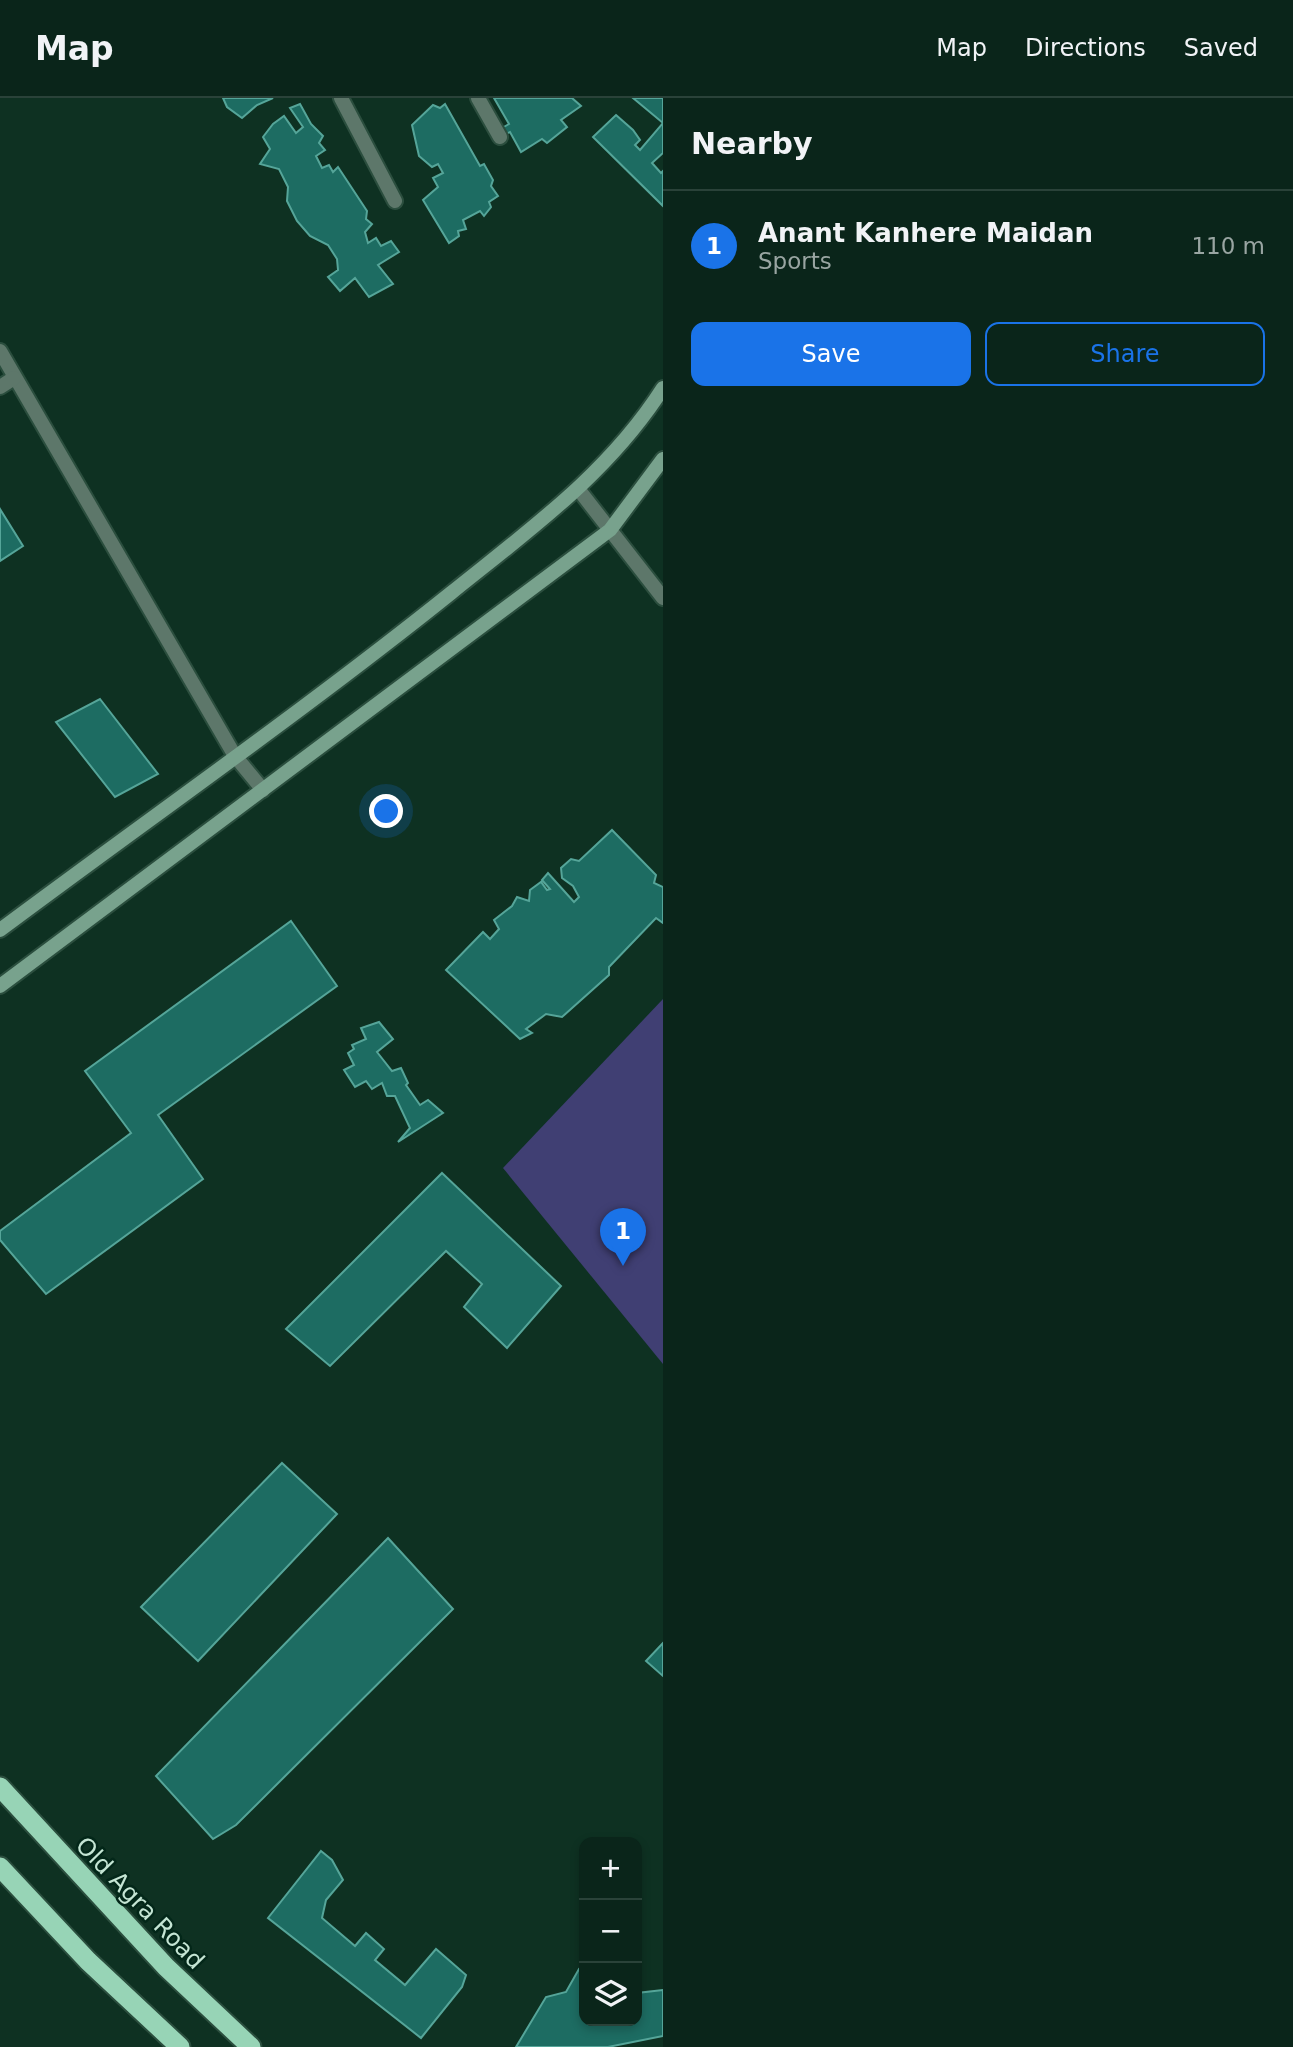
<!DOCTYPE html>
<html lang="en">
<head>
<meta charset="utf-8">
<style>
	body { margin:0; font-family:"DejaVu Sans",sans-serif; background:#132d23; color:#f1f3f6 }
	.controls { position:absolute; right:21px; bottom:21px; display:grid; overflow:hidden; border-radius:14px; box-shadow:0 4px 10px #0003 }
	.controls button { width:63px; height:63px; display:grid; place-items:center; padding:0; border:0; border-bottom:2px solid #2a4239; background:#0a251a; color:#f1f3f6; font:35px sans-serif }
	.you { position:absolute; left:387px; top:714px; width:24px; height:24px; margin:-18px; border:5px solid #fff; border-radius:50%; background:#1a73e8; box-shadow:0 0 0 10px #1a73e833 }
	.badge { display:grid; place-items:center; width:46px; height:46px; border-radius:50%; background:#1a73e8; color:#fff; font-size:23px; font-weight:700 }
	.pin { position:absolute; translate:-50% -58px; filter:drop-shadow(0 2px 4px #0008) }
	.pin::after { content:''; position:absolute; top:37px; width:24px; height:21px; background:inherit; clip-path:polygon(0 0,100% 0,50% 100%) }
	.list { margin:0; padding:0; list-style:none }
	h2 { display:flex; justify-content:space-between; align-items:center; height:91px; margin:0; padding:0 28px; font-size:30px }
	h2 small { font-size:23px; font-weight:400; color:#99a5a2 }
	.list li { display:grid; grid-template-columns:46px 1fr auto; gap:21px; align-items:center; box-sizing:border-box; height:112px; padding:0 28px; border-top:2px solid #2a4239 }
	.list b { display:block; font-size:26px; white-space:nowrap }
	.list p { margin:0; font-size:23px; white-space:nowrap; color:#99a5a2 }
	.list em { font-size:23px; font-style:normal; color:#99a5a2 }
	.actions { display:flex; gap:14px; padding:21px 28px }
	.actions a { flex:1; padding:16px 0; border:2px solid #1a73e8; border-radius:14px; text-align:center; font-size:24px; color:#1a73e8 }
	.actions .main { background:#1a73e8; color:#fff }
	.icon { flex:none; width:38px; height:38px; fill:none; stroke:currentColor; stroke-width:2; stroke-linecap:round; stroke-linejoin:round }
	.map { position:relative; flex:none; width:663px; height:1949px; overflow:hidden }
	header { display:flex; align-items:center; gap:42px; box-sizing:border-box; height:98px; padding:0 35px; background:#0a251a; border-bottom:2px solid #2a4239 }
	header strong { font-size:33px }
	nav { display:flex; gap:38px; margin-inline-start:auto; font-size:24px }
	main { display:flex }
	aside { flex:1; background:#0a251a }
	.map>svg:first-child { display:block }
	.green { fill:#403f73 }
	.building { fill:#1d6c62; stroke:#55a599; stroke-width:2 }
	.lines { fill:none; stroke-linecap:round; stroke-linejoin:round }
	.minor-casing { stroke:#2b4e3e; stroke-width:18 }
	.secondary-casing { stroke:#2b4e3e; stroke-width:18 }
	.trunk-casing { stroke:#2b4e3e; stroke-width:23 }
	.minor { stroke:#5d776a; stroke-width:14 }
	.secondary { stroke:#78a28d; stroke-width:14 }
	.trunk { stroke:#97d4b6; stroke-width:19 }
	.labels { text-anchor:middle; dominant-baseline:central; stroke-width:5; stroke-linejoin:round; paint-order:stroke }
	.street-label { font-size:24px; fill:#c5e5d4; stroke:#032719 }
</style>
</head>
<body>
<header>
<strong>Map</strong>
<nav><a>Map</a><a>Directions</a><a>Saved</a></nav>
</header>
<main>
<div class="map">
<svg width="663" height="1949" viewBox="0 0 663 1949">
	<rect width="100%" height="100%" fill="#0e3122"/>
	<polygon class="green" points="663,901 663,1266 503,1070"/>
	<g class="building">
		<polygon points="223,0 273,0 257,7 242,20 227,9"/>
		<polygon points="494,0 572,0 581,8 561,22 567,29 547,45 542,41 521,54 510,34 506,36 502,30 509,26"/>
		<polygon points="633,0 663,0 663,25"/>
		<polygon points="300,6 311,26 323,38 319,45 325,52 316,58 322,70 329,67 333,74 338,69 367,113 366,121 372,126 365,134 368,145 376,140 381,148 391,143 399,154 378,167 393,186 369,199 355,180 340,193 328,179 338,172 337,161 328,147 310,138 297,123 287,103 288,89 279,71 260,66 270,51 263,39 273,26 284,18 296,35 303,29 290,10"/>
		<polygon points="445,6 480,68 484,66 493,82 491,88 498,98 489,104 491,109 484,118 480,113 463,122 466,131 458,133 459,138 449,145 423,102 438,89 433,80 443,75 438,66 432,69 419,58 412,27 433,7 440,10"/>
		<polygon points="616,17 633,32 640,42 635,47 640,52 663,25 663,55 652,65 661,75 663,73 663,108 593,39"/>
		<polygon points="0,411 23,448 0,463"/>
		<polygon points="100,601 158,676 115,699 56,624"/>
		<polygon points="612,732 656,777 654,785 663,789 663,825 656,820 609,869 609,877 562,919 546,916 526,931 532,935 520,941 446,872 483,834 490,841 499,831 494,822 512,808 517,799 529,803 530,792 541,784 547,792 550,791 542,782 548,775 574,804 579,799 573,788 562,780 561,770 571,761 579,763"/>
		<polygon points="291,823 337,888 158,1017 203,1081 46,1196 0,1142 0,1133 131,1035 85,973"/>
		<polygon points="379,924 393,941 377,954 392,973 401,970 408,985 406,987 420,1007 428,1002 443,1015 398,1044 410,1030 395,998 387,998 382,985 372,991 366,983 355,989 344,972 354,967 348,955 354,951 352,947 366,941 361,930"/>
		<polygon points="442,1075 561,1188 507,1250 464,1209 482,1186 446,1153 330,1268 286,1231"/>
		<polygon points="282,1365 337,1416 198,1563 141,1509"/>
		<polygon points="388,1440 453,1511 236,1727 213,1741 156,1678"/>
		<polygon points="663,1545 663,1578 646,1563"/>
		<polygon points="321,1753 332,1762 343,1782 326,1802 322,1820 355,1848 366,1835 384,1851 375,1862 405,1887 436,1851 466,1877 462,1889 421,1940 268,1820"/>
		<polygon points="579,1871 584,1873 584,1923 637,1923 637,1895 663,1892 663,1938 608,1949 516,1949 546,1899 566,1894"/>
	</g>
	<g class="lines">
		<defs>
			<g id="minor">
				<polyline points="341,0 395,103"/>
				<polyline points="478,0 500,39"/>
				<polyline points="0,253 235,658 263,692"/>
				<polyline points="0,289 14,280"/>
				<polyline points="579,392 663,500"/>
			</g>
			<g id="secondary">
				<path d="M 0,832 C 150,720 305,612 451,495 C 529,432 608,376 663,290"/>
				<polyline points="0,888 610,432 663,361"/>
			</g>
			<g id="trunk">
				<polyline points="0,1689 166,1869 251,1949"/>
				<polyline points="0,1769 88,1863 180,1949"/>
			</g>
		</defs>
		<use href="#minor" class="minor-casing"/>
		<use href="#secondary" class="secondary-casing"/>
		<use href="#trunk" class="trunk-casing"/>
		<use href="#minor" class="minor"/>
		<use href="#secondary" class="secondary"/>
		<use href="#trunk" class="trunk"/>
	</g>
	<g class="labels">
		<g class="street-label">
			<text transform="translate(140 1805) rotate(46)">Old Agra Road</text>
		</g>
	</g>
</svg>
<div class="controls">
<button>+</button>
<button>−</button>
<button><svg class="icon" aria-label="layers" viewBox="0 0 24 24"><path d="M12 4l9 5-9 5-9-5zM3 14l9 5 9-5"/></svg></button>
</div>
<div class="you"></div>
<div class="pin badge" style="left:623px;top:1168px">1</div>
</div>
<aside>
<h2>Nearby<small></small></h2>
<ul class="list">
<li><span class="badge">1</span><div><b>Anant Kanhere Maidan</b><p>Sports</p></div><em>110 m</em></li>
</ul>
<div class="actions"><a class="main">Save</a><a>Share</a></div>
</aside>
</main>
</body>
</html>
